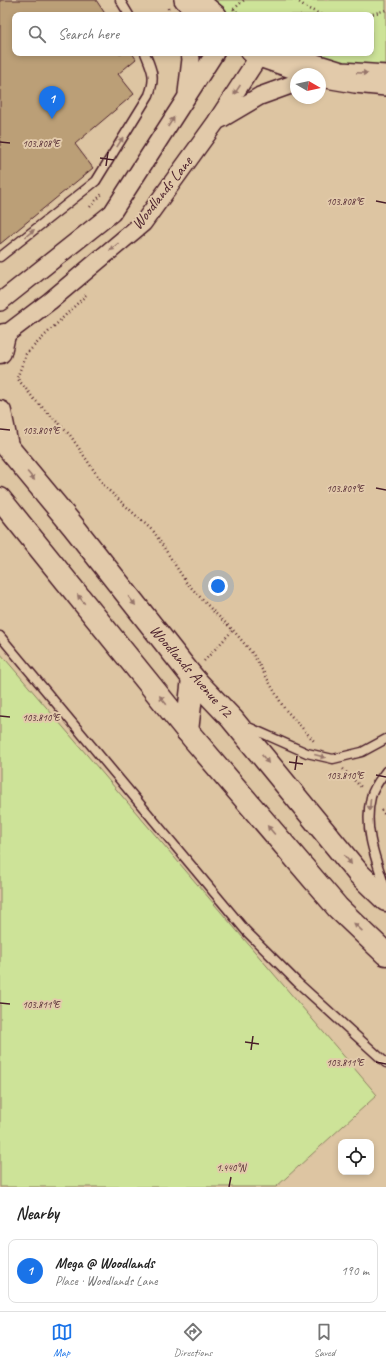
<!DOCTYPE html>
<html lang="en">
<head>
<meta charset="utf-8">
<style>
	body { margin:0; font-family:Caveat,sans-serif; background:#f6f6f6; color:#222 }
	.controls { position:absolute; right:12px; bottom:12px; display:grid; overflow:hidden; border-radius:8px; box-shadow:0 2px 6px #0003 }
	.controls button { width:36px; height:36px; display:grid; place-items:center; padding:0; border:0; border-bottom:1px solid #e0e0e0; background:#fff; color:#222; font:20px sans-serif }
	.compass { position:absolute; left:290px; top:68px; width:36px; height:36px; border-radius:50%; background:#fff; box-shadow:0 2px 6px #0003; rotate:99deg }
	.you { position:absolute; left:218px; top:586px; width:14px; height:14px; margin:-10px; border:3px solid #fff; border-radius:50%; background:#1a73e8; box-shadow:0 0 0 6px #1a73e833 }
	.badge { display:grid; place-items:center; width:26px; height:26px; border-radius:50%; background:#1a73e8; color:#fff; font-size:13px; font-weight:700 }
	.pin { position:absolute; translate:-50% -33px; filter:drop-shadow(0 1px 2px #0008) }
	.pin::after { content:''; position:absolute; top:21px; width:14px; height:12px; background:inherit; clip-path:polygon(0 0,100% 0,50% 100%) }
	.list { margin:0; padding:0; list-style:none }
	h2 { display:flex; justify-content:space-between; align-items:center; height:52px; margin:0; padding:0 16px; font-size:17px }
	h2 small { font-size:13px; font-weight:400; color:#767676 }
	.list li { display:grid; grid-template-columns:26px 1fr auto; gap:12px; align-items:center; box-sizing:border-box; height:64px; margin:0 8px 8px; padding:0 8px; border:1px solid #e0e0e0; border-radius:8px }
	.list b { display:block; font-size:15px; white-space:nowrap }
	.list p { margin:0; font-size:13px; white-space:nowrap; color:#767676 }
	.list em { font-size:13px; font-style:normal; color:#767676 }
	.icon { flex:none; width:22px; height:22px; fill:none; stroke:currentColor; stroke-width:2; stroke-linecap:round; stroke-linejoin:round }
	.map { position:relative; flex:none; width:386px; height:1187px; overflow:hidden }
	.search { position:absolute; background:#fff; box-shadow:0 2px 6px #0003; left:12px; right:12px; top:12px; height:44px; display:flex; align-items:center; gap:10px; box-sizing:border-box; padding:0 14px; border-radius:8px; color:#767676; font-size:15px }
	.sheet { height:124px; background:#fff }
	nav { display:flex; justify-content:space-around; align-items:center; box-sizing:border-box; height:56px; border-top:1px solid #e0e0e0; background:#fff; font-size:11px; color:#767676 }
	nav a { display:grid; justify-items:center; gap:2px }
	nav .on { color:#1a73e8 }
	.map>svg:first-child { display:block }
	.green { fill:#cde398; stroke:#8c8162 }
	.building { fill:#bb9f77; stroke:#4a1f2b }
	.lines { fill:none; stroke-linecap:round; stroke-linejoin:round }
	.service-casing { stroke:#4a1f2b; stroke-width:11 }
	.minor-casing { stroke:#4a1f2b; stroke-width:20 }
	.primary-casing { stroke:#4a1f2b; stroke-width:25 }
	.path { stroke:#4a1f2b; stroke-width:2.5; stroke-dasharray:1 3; stroke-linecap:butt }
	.service { stroke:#e2caaa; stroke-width:8 }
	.minor { stroke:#e2caaa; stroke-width:17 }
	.primary { stroke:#e2caaa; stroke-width:22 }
	.oneway { fill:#96746a }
	.ticks { fill:none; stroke:#4a1f2b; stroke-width:1.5 }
	.labels { text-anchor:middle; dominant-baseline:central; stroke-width:4; stroke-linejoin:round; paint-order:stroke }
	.street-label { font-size:16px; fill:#4a1f2b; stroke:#e2caaa }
	.ticks-label { font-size:10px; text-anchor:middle; fill:#4a1f2b; stroke:#e2caaa; stroke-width:4; stroke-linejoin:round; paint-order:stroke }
</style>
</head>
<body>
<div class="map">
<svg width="386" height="1187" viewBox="0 0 386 1187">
	<rect width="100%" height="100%" fill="#ddc5a2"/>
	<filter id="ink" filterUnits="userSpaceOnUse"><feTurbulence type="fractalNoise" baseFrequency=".025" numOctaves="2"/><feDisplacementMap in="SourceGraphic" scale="8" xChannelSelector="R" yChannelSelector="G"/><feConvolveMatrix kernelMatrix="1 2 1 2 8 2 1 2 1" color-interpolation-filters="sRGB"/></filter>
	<g filter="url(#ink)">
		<g class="green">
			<path d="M 212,0 L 386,0 L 386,64 C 363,66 327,62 305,53 L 371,53 L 371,15 L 229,15 L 219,9 Z"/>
			<polygon points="0,653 377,1095 276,1187 0,1187"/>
		</g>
		<polygon class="building" points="0,0 96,0 106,15 15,15 15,53 132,53 136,59 118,74 134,94 75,144 93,168 0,244"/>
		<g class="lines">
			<defs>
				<g id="service">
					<polyline points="120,0 129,15"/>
					<path d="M 0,257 L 96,181 L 149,95 C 156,77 152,70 145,53"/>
					<polyline points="0,636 246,931 297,982 386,1063"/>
					<polyline points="246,726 307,753 333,759 362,752 386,739"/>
					<path d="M 386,771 C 381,778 373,788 371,797 C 363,829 376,860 386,890"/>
				</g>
				<g id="minor">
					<polyline points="183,0 198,15"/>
					<polyline points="200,0 218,15"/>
					<polyline points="250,53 259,58 306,74"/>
					<polyline points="284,53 342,71 386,74"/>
					<polyline points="320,78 355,84 386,87"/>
					<polyline points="187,93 191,59 190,53"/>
					<polyline points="221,119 260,96 296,83"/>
					<polyline points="0,302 112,213 215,53"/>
					<polyline points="0,339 50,301 143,223 216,122 261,53"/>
				</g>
				<g id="primary">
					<polyline points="0,352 4,335"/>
					<polyline points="0,412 7,446"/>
					<polyline points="0,438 73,526 193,678 232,719 359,874 386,900"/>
					<polyline points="0,499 193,738 338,908 386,954"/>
					<polyline points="187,731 193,678"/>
				</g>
			</defs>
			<use href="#service" class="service-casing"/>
			<use href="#minor" class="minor-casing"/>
			<use href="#primary" class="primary-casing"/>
			<g class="path">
				<polyline points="296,0 309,9 322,15"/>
				<polyline points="168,8 169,15"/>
				<polyline points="233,9 242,15"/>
				<polyline points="234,9 244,0"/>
				<polyline points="369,15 386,10"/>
				<polyline points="90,207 102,194"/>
				<polyline points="86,295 26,354 17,378 34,399 70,435 105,487 154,532 186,582 213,611 233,630 253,654 284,708 314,741"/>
				<polyline points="204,661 233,630"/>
				<polyline points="343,769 361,787"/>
				<polyline points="381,810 386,816"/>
			</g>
			<use href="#service" class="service"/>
			<use href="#minor" class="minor"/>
			<use href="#primary" class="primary"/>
		</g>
		<defs><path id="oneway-solid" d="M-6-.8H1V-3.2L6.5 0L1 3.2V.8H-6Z"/></defs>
		<g class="oneway">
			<use href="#oneway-solid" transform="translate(362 73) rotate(2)"/>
			<use href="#oneway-solid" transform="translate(237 90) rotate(124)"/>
			<use href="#oneway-solid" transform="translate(171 122) rotate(-57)"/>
			<use href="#oneway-solid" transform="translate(120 142) rotate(-58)"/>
			<use href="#oneway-solid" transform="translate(30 233) rotate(-39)"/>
			<use href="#oneway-solid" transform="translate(114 247) rotate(140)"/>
			<use href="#oneway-solid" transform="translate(31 476) rotate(50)"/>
			<use href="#oneway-solid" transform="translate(81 599) rotate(-129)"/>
			<use href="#oneway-solid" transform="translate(132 601) rotate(51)"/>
			<use href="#oneway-solid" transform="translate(163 700) rotate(-129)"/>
			<use href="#oneway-solid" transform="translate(320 756) rotate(15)"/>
			<use href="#oneway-solid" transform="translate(265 759) rotate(51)"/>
			<use href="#oneway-solid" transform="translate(370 805) rotate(95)"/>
			<use href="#oneway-solid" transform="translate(271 830) rotate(-130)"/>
			<use href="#oneway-solid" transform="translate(348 860) rotate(51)"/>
			<use href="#oneway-solid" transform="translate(358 927) rotate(-137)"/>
		</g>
	</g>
	<path class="ticks" d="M 0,142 L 10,143M 100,158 L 114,160M 106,166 L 108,152M 376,201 L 386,203M 0,429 L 10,430M 376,488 L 386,490M 0,716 L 10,717M 289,762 L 303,764M 295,770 L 297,756M 376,775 L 386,777M 0,1003 L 10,1004M 245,1042 L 259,1044M 251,1050 L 253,1036M 376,1062 L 386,1064M 229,1187 L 231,1177"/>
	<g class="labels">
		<g class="street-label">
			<text transform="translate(162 193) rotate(-52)">Woodlands Lane</text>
			<text transform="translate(191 671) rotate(49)">Woodlands Avenue 12</text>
		</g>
	</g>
	<g class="ticks-label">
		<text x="41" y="147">103.808°E</text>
		<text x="345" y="205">103.808°E</text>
		<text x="41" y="434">103.809°E</text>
		<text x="345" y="492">103.809°E</text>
		<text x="41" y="721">103.810°E</text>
		<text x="345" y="779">103.810°E</text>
		<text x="41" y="1008">103.811°E</text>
		<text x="345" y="1066">103.811°E</text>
		<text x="231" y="1171">1.440°N</text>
	</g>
</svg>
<div class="controls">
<button><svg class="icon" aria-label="locate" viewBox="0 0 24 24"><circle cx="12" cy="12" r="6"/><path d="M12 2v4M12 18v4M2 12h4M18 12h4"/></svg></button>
</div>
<svg class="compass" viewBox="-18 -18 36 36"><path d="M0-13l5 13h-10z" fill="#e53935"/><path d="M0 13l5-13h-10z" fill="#767676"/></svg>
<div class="you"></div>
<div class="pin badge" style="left:52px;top:119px">1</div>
<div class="search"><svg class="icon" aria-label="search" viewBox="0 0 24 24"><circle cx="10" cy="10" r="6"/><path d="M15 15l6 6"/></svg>Search here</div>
</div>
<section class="sheet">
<h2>Nearby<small></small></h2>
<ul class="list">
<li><span class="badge">1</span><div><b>Mega @ Woodlands</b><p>Place · Woodlands Lane</p></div><em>190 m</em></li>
</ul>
</section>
<nav>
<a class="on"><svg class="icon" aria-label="map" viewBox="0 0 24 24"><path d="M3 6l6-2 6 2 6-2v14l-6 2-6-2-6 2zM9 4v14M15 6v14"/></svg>Map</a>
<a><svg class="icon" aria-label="directions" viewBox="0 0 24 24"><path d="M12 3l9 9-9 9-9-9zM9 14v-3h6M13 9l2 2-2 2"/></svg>Directions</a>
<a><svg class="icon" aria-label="saved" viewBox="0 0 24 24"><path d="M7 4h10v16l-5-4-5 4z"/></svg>Saved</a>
</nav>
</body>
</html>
